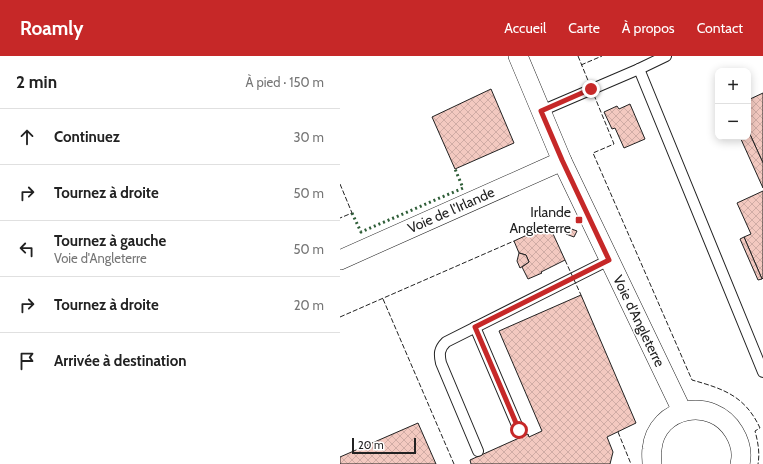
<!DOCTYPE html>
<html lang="fr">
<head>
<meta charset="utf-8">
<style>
	body { margin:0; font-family:Cabin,sans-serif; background:#f2f2f2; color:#222 }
	.controls { position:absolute; right:12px; top:12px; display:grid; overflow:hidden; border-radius:8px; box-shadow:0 2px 10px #0003 }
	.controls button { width:36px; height:36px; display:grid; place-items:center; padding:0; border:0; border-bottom:1px solid #e0e0e0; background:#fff; color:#222; font:20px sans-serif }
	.scale { position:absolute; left:12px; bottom:10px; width:64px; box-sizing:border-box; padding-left:4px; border:2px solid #222; border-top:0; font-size:11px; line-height:14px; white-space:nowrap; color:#222; -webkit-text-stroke:3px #fff; paint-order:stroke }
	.stop { position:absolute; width:12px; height:12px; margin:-9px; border:3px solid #c62828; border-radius:50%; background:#fff }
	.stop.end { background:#c62828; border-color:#fff; box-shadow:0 1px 4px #0008 }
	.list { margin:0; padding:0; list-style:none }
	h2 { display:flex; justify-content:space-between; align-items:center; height:52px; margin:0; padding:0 16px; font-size:17px }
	h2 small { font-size:13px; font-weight:400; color:#767676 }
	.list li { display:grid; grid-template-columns:26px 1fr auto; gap:12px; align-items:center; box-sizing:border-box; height:56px; padding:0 16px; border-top:1px solid #e0e0e0 }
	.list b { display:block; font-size:15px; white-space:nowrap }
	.list p { margin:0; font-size:13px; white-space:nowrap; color:#767676 }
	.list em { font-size:13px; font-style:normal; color:#767676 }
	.icon { flex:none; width:22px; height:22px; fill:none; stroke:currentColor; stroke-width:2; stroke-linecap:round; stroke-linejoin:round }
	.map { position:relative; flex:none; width:423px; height:408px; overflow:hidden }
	header { display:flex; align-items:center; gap:24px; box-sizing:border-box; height:56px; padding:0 20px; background:#c62828; color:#fff }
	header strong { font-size:19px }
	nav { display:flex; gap:22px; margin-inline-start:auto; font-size:14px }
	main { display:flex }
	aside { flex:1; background:#fff }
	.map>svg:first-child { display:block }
	.building { fill:url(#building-cross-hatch); stroke:#222 }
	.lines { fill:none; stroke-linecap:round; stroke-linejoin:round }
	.lane-casing { stroke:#222; stroke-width:12 }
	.street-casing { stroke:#222; stroke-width:20 }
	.lane { stroke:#fff; stroke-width:10 }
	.street { stroke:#fff; stroke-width:19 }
	.hedge { stroke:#2f5e38; stroke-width:3; stroke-dasharray:2 3; stroke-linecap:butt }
	.fence { stroke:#222; stroke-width:1; stroke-dasharray:5 2; stroke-linecap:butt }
	.route { stroke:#c62828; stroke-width:5 }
	.poi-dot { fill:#c62828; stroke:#fff; stroke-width:1.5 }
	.labels { text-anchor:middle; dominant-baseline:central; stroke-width:3; stroke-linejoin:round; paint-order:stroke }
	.street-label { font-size:14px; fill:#222; stroke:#fff }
	.poi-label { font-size:14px; fill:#222; stroke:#fff; text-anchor:end }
</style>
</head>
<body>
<header>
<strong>Roamly</strong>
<nav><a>Accueil</a><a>Carte</a><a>À propos</a><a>Contact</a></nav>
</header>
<main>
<aside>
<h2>2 min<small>À pied · 150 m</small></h2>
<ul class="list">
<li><svg class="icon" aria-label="ahead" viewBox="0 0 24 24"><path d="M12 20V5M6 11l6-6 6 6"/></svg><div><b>Continuez</b></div><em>30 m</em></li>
<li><svg class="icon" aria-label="right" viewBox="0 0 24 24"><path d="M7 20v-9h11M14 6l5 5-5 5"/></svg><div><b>Tournez à droite</b></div><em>50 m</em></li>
<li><svg class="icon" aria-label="left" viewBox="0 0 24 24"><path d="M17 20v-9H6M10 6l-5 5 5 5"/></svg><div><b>Tournez à gauche</b><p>Voie d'Angleterre</p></div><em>50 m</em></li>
<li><svg class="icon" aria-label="right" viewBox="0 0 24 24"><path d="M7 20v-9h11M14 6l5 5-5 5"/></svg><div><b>Tournez à droite</b></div><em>20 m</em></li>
<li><svg class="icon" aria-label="arrive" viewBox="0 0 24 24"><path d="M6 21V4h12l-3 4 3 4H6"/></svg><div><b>Arrivée à destination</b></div></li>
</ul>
</aside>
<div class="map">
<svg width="423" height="408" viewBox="0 0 423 408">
	<defs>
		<pattern id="building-cross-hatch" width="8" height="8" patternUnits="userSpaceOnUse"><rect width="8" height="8" fill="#f3c9c0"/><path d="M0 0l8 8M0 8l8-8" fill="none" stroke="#d0aca5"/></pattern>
	</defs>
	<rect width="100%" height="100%" fill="#fff"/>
	<g class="building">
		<polygon points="151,33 174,87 115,113 92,61"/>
		<polygon points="423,37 423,107 408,74 408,44"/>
		<polygon points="290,48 305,83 284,92 275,72 272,73 264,56 277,50 279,53"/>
		<polygon points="408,74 423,107 423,132 400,81 408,81"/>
		<polygon points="423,135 423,222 422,223 404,181 411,178 397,147"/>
		<polygon points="209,169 225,204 201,216 202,217 188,223 182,211 189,206 186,199 179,197 174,185"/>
		<polygon points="229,172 237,175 234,181 226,178"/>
		<polygon points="404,181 422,223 418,224 400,183"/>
		<polygon points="179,197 186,199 189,206 180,212 177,205"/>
		<polygon points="241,239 296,367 267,381 273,396 270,408 131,408 130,404 188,378 189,381 202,375 159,275"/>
		<polygon points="78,367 96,408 0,408 0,401"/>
	</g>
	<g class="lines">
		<defs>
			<g id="lane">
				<polyline points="299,13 423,316"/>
				<polyline points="201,55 299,13 326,0"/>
				<polyline points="135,271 179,374"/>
				<path d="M 138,395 L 101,307 C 99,298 99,293 106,286 L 269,204"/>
			</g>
			<g id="street">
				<polyline points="178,0 222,105 342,355"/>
				<polyline points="0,204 222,105"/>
				<path d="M 312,408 C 312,403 311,397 312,393 C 316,350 373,340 394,376 C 400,386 403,396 400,408"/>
			</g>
		</defs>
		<use href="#lane" class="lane-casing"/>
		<use href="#street" class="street-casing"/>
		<use href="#lane" class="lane"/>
		<use href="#street" class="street"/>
		<polyline class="hedge" points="12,157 21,176 123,132 115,113"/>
		<g class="fence">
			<path d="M 238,0 L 274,88 L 253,97 L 352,324 C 384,333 405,340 420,372 L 415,375 C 418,386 420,397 418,408"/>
			<polyline points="241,9 262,0"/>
			<polyline points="0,128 12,157 0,162"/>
			<polyline points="225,204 241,239"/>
			<polyline points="43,243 114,408"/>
			<polyline points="0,261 174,185"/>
			<polyline points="278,376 291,408"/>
		</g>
	</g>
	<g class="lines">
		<polyline class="route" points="179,374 135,271 269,204 222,104 201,55 251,33"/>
	</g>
	<rect class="poi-dot" x="235" y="160" width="8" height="8" rx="2"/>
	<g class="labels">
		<g class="street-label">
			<text transform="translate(111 154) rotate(-24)">Voie de l'Irlande</text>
			<text transform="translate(299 265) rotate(64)">Voie d'Angleterre</text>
		</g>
		<g class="poi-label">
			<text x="231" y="156">Irlande<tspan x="231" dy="16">Angleterre</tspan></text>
		</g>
	</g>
</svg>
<div class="controls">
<button>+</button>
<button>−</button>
</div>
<div class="scale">20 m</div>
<div class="stop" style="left:179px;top:374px"></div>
<div class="stop end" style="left:251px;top:33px"></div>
</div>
</main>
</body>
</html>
